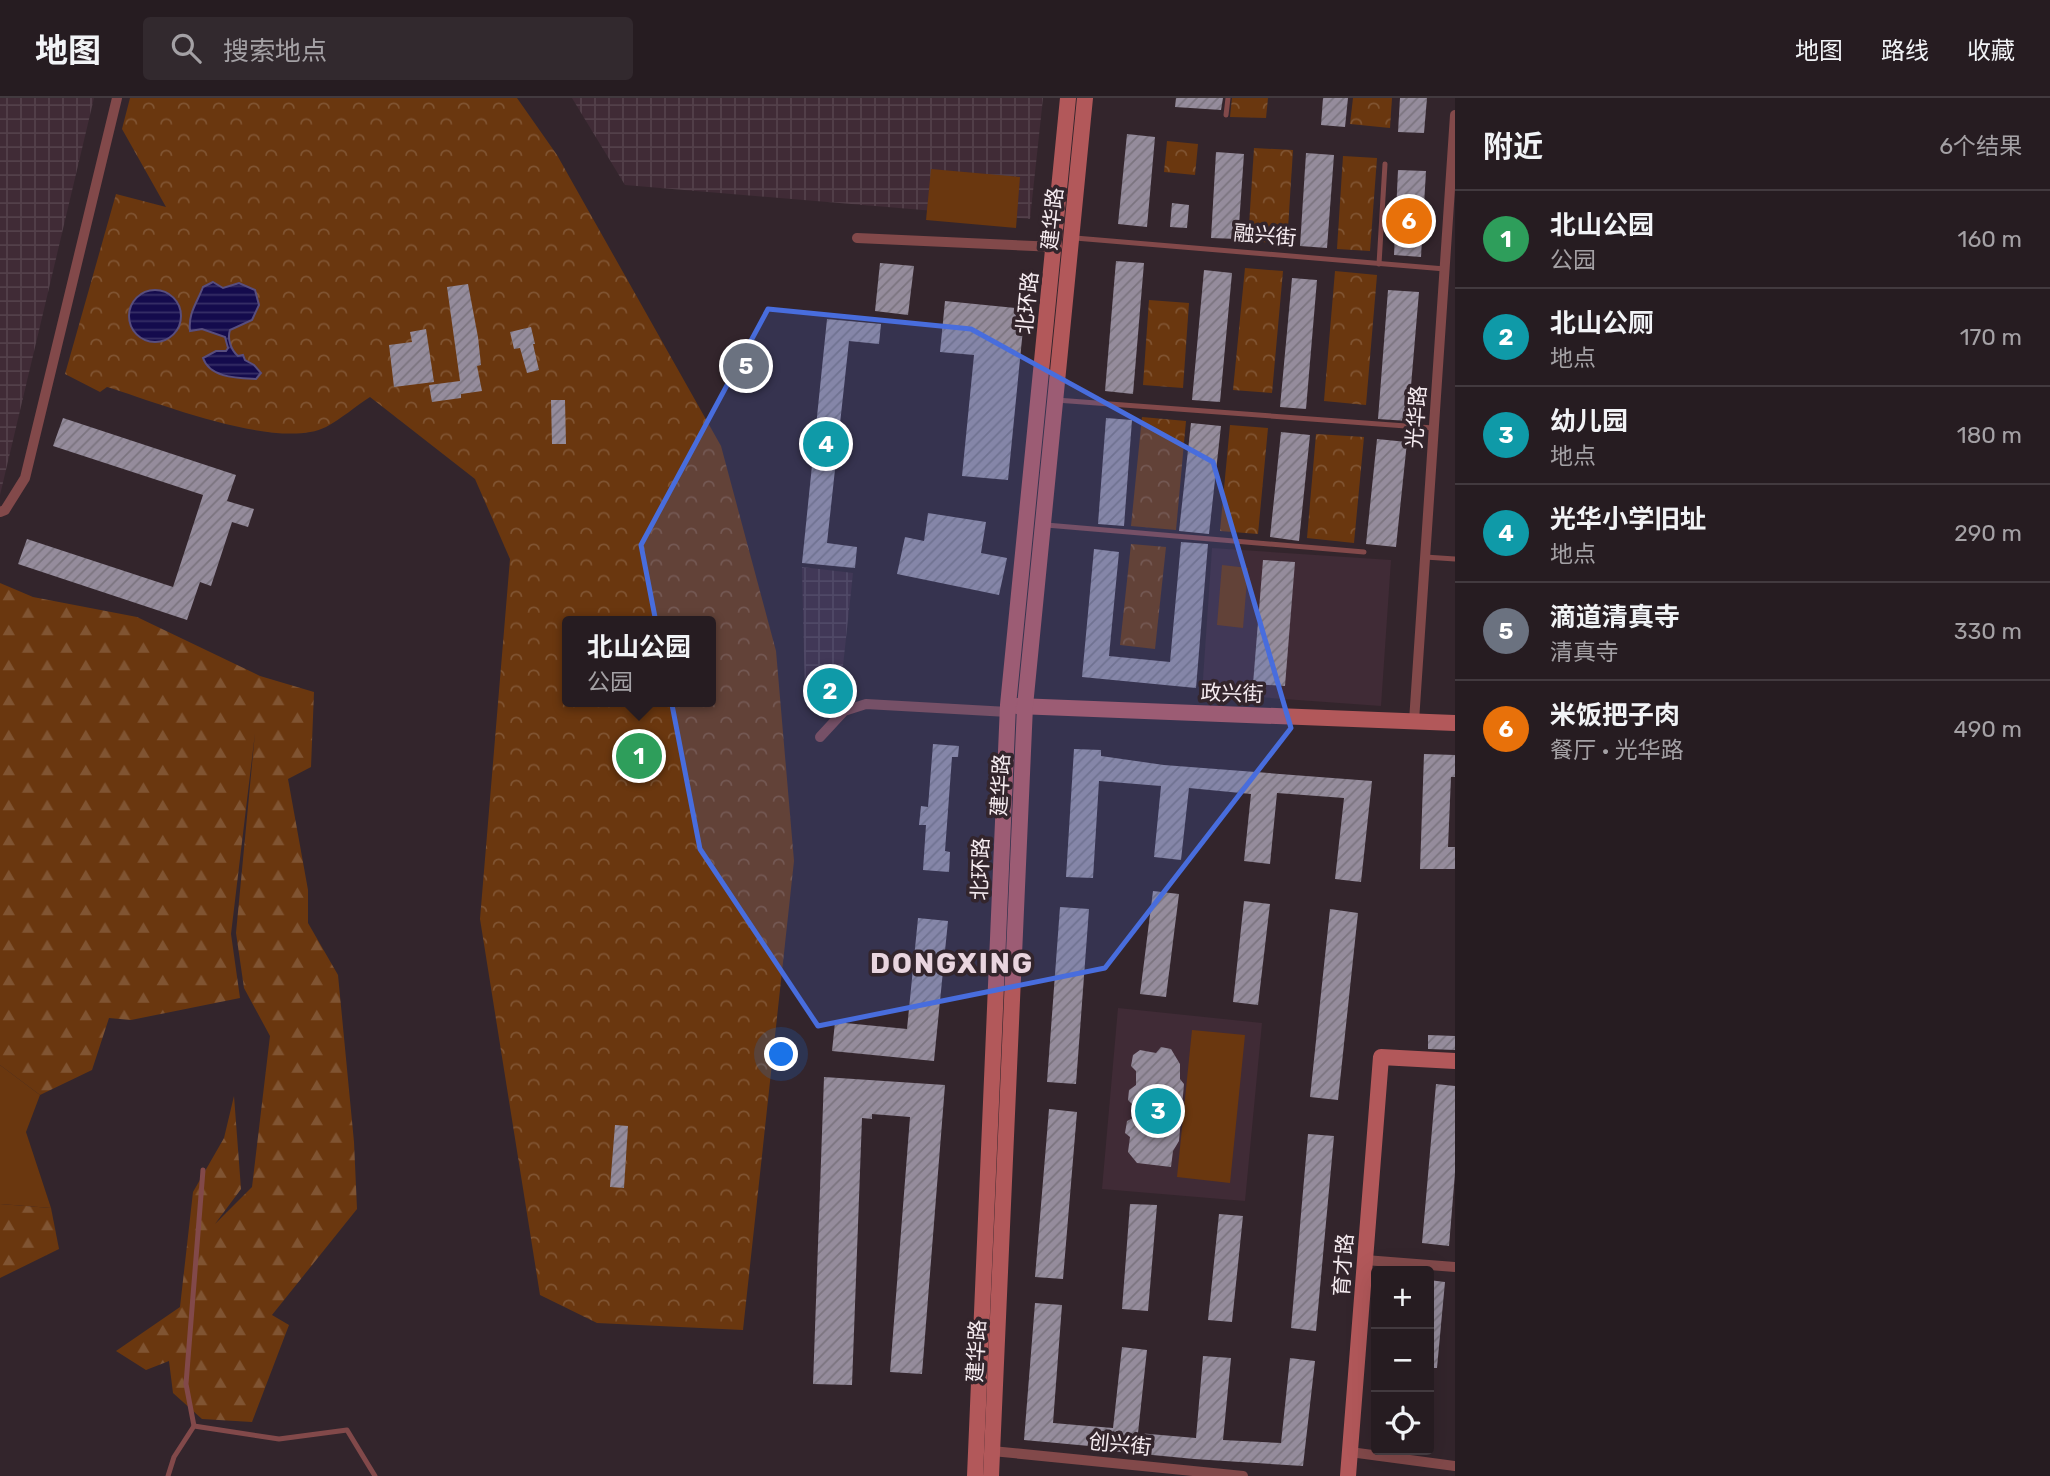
<!DOCTYPE html>
<html lang="zh">
<head>
<meta charset="utf-8">
<style>
	body { margin:0; font-family:Rubik,"Noto Sans SC",sans-serif; background:#32292e; color:#f1f3f6 }
	.controls { position:absolute; right:21px; bottom:21px; display:grid; overflow:hidden; border-radius:7px; box-shadow:0 7px 28px #0002 }
	.controls button { width:63px; height:63px; display:grid; place-items:center; padding:0; border:0; border-bottom:2px solid #423a3f; background:#261c21; color:#f1f3f6; font:35px sans-serif }
	.you { position:absolute; left:782px; top:957px; width:24px; height:24px; margin:-18px; border:5px solid #fff; border-radius:50%; background:#1a73e8; box-shadow:0 0 0 10px #1a73e833 }
	.badge { display:grid; place-items:center; width:46px; height:46px; border-radius:50%; background:#2563eb; color:#fff; font-size:23px; font-weight:700 }
	.pin { position:absolute; translate:-50% -50%; border:4px solid #fff; box-shadow:0 2px 7px #0006 }
	.popup { position:absolute; left:562px; top:518px; width:154px; height:91px; box-sizing:border-box; display:grid; place-content:center; border-radius:7px; background:#261c21; filter:drop-shadow(0 2px 5px #0005); font-size:23px; white-space:nowrap; color:#a4a1a5 }
	.popup b { font-size:26px; color:#f1f3f6 }
	.popup::after { content:''; position:absolute; left:50%; top:100%; margin-left:-14px; border:14px solid transparent; border-top-color:#261c21 }
	.list { margin:0; padding:0; list-style:none }
	h2 { display:flex; justify-content:space-between; align-items:center; height:91px; margin:0; padding:0 28px; font-size:30px }
	h2 small { font-size:23px; font-weight:400; color:#a4a1a5 }
	.list li { display:grid; grid-template-columns:46px 1fr auto; gap:21px; align-items:center; box-sizing:border-box; height:98px; padding:0 28px; border-top:2px solid #423a3f }
	.list b { display:block; font-size:26px; white-space:nowrap }
	.list p { margin:0; font-size:23px; white-space:nowrap; color:#a4a1a5 }
	.list em { font-size:23px; font-style:normal; color:#a4a1a5 }
	.icon { flex:none; width:38px; height:38px; fill:none; stroke:currentColor; stroke-width:2; stroke-linecap:round; stroke-linejoin:round }
	.map { position:relative; flex:none; width:1455px; height:1378px; overflow:hidden }
	header { display:flex; align-items:center; gap:42px; box-sizing:border-box; height:98px; padding:0 35px; background:#261c21; border-bottom:2px solid #423a3f }
	header strong { font-size:33px }
	nav { display:flex; gap:38px; margin-inline-start:auto; font-size:24px }
	.search { width:490px; height:63px; background:#32292e; display:flex; align-items:center; gap:18px; box-sizing:border-box; padding:0 24px; border-radius:7px; color:#a4a1a5; font-size:26px }
	main { display:flex }
	aside { flex:1; background:#261c21 }
	.map>svg:first-child { display:block }
	.built { fill:#402b36 }
	.industrial { fill:url(#industrial-grid) }
	.grass { fill:#6a370f }
	.forest { fill:url(#forest-firs) }
	.park { fill:url(#park-crowns); fill-rule:evenodd }
	.water { fill:url(#water-rules); stroke:#584e7e; stroke-width:2 }
	.building { fill:url(#building-hatch) }
	.lines { fill:none; stroke-linecap:round; stroke-linejoin:round }
	.lane { stroke:#82494a; stroke-width:5 }
	.street { stroke:#82494a; stroke-width:10 }
	.secondary { stroke:#b2585a; stroke-width:16 }
	.marked { fill:#486ddd; fill-opacity:0.2; stroke:#486ddd; stroke-width:5; stroke-linejoin:round }
	.labels { text-anchor:middle; dominant-baseline:central; stroke-width:7; stroke-linejoin:round; paint-order:stroke }
	.street-label { font-size:21px; fill:#f5ebf0; stroke:#33252c }
	.district-label { font-size:28px; font-weight:bold; letter-spacing:2px; fill:#e9d5df; stroke:#33252c }
</style>
</head>
<body>
<header>
<strong>地图</strong>
<div class="search"><svg class="icon" aria-label="search" viewBox="0 0 24 24"><circle cx="10" cy="10" r="6"/><path d="M15 15l6 6"/></svg>搜索地点</div>
<nav><a>地图</a><a>路线</a><a>收藏</a></nav>
</header>
<main>
<div class="map">
<svg width="1455" height="1378" viewBox="0 0 1455 1378">
	<defs>
		<pattern id="industrial-grid" width="8" height="8" patternUnits="userSpaceOnUse" patternTransform="scale(1.75)"><rect width="8" height="8" fill="#402b36"/><path d="M0 4h8M4 0v8" fill="none" stroke="#53404a"/></pattern>
		<pattern id="forest-firs" width="22" height="20" patternUnits="userSpaceOnUse" patternTransform="scale(1.75)"><rect width="22" height="20" fill="#6a370f"/><path d="M5 1l3.5 6h-7zM16 11l3.5 6h-7z" fill="#805432"/></pattern>
		<pattern id="park-crowns" width="20" height="18" patternUnits="userSpaceOnUse" patternTransform="scale(1.75)"><rect width="20" height="18" fill="#6a370f"/><path d="M2 6a3 3 0 1 1 6 0M12 15a3 3 0 1 1 6 0" fill="none" stroke="#805432"/></pattern>
		<pattern id="water-rules" width="6" height="5" patternUnits="userSpaceOnUse" patternTransform="scale(1.75)"><rect width="6" height="5" fill="#140b4d"/><path d="M0 2.5h6" fill="none" stroke="#372f67"/></pattern>
		<pattern id="building-hatch" width="6" height="6" patternUnits="userSpaceOnUse" patternTransform="scale(1.75)"><rect width="6" height="6" fill="#958c9c"/><path d="M-1 1l2-2M0 6l6-6M5 7l2-2" fill="none" stroke="#7b747f"/></pattern>
	</defs>
	<rect width="100%" height="100%" fill="#33252c"/>
	<g class="built">
		<polygon points="1212,450 1391,462 1381,608 1202,595"/>
		<polygon points="1118,910 1262,925 1245,1103 1102,1091"/>
	</g>
	<g class="industrial">
		<polygon points="0,0 94,0 0,397"/>
		<polygon points="572,0 1043,0 1030,121 625,87"/>
		<polygon points="802,469 853,475 842,577 821,576 818,601 805,600"/>
	</g>
	<g class="grass">
		<polygon points="931,71 1020,79 1016,130 926,122"/>
		<polygon points="1222,467 1248,470 1243,530 1217,527"/>
		<polygon points="1192,932 1245,937 1230,1085 1177,1079"/>
		<polygon points="0,967 40,997 26,1034 51,1110 0,1106"/>
	</g>
	<g class="forest">
		<polygon points="0,485 33,499 137,519 260,578 314,594 311,669 288,681 308,792 308,825 338,877 354,1044 357,1111 272,1217 289,1227 252,1324 202,1321 173,1295 169,1263 146,1272 116,1253 180,1209 193,1094 224,1040 234,998 241,1091 215,1126 252,1089 270,938 244,890 236,835 255,635 231,836 240,900 131,922 109,920 92,972 40,997 0,967"/>
		<polygon points="0,1106 51,1110 59,1151 0,1180"/>
	</g>
	<g class="park">
		<path d="M 130,0 L 517,0 L 557,57 L 721,348 L 776,553 L 794,763 L 743,1232 L 597,1225 L 540,1197 L 480,821 L 510,461 L 475,381 L 370,299 C 356,308 341,321 326,329 C 278,353 159,305 107,289 L 100,294 L 65,276 L 116,96 L 166,109 L 122,31 ZM 567,523 L 711,523 L 711,604 L 567,604 Z"/>
		<polygon points="1232,0 1268,0 1266,20 1230,19"/>
		<polygon points="1353,0 1392,0 1390,30 1350,26"/>
		<polygon points="1167,43 1198,46 1195,77 1164,74"/>
		<polygon points="1254,50 1293,52 1287,146 1248,143"/>
		<polygon points="1343,58 1377,60 1370,153 1337,151"/>
		<polygon points="1245,170 1283,173 1272,295 1233,292"/>
		<polygon points="1335,173 1377,177 1366,307 1324,303"/>
		<polygon points="1149,202 1189,205 1183,290 1143,287"/>
		<polygon points="1142,319 1186,323 1176,432 1131,428"/>
		<polygon points="1230,327 1268,330 1258,436 1220,433"/>
		<polygon points="1316,336 1364,339 1354,445 1307,440"/>
		<polygon points="1131,446 1166,449 1155,551 1120,547"/>
	</g>
	<g class="water">
		<path d="M 213,184 L 223,190 L 239,185 L 255,192 L 259,207 L 252,222 L 230,232 C 227,241 231,252 238,258 L 243,257 L 245,262 L 254,267 L 261,275 L 256,281 C 237,280 210,280 203,260 L 216,253 L 226,253 L 228,250 L 225,239 L 202,231 L 190,233 C 188,215 197,205 203,189 Z"/>
		<circle cx="155" cy="218" r="26"/>
	</g>
	<g class="building">
		<polygon points="1176,0 1223,0 1221,12 1175,9"/>
		<polygon points="1323,0 1348,0 1345,29 1321,27"/>
		<polygon points="1400,0 1427,0 1424,35 1398,34"/>
		<polygon points="1127,36 1155,39 1147,129 1118,126"/>
		<polygon points="1216,54 1244,56 1238,141 1211,140"/>
		<polygon points="1306,55 1334,57 1327,150 1300,148"/>
		<polygon points="1398,72 1426,73 1421,159 1394,157"/>
		<polygon points="1172,105 1189,107 1187,130 1170,129"/>
		<polygon points="1116,163 1144,165 1133,296 1105,293"/>
		<polygon points="880,165 914,168 908,217 875,213"/>
		<polygon points="1204,172 1232,175 1220,304 1192,302"/>
		<polygon points="1292,180 1317,182 1306,311 1280,309"/>
		<polygon points="468,186 478,239 481,267 477,268 482,293 461,296 461,300 432,304 429,287 460,283 447,189"/>
		<polygon points="1388,192 1419,194 1408,323 1378,321"/>
		<polygon points="945,203 1025,211 1008,382 962,378 974,257 940,254"/>
		<polygon points="827,221 881,226 879,246 849,243 827,445 857,449 855,470 802,465"/>
		<polygon points="531,229 535,246 533,246 539,272 527,275 520,250 514,251 510,234"/>
		<polygon points="426,231 434,284 394,289 389,247 412,244 410,234"/>
		<polygon points="551,302 565,302 566,346 552,346"/>
		<polygon points="63,320 236,377 227,403 254,411 248,429 232,424 211,488 200,484 187,522 18,466 27,441 173,489 203,397 53,348"/>
		<polygon points="1106,320 1132,322 1124,428 1098,426"/>
		<polygon points="1191,325 1221,328 1209,436 1179,433"/>
		<polygon points="1281,334 1310,337 1299,443 1270,439"/>
		<polygon points="1377,341 1407,344 1396,449 1366,446"/>
		<polygon points="928,415 986,424 981,455 1007,460 999,497 897,476 905,439 924,443"/>
		<polygon points="1181,444 1208,446 1196,590 1082,579 1094,451 1119,454 1109,558 1170,564"/>
		<polygon points="1263,462 1295,464 1285,588 1253,586"/>
		<polygon points="822,580 839,581 838,606 821,605"/>
		<polygon points="933,646 959,648 958,659 952,659 945,753 950,754 949,774 923,772 926,727 919,727 921,708 928,709"/>
		<polygon points="1074,651 1101,652 1101,658 1164,667 1372,683 1361,784 1335,781 1344,700 1277,695 1270,766 1244,763 1251,696 1189,690 1181,762 1154,759 1161,688 1099,683 1093,780 1066,779"/>
		<polygon points="1424,656 1455,657 1455,679 1451,679 1448,749 1455,749 1455,771 1420,771"/>
		<polygon points="1153,793 1179,796 1166,899 1140,896"/>
		<polygon points="1244,803 1270,806 1258,907 1233,904"/>
		<polygon points="1060,809 1089,811 1076,986 1047,984"/>
		<polygon points="1330,811 1358,815 1338,1002 1310,999"/>
		<polygon points="918,820 948,823 934,963 832,953 835,924 907,931"/>
		<polygon points="1428,937 1455,938 1455,952 1428,951"/>
		<polygon points="1161,949 1171,951 1180,966 1180,981 1184,986 1179,1043 1173,1053 1171,1069 1137,1065 1128,1054 1130,1039 1125,1035 1127,1023 1133,1020 1133,1007 1128,1002 1129,992 1136,987 1136,973 1131,968 1133,957 1140,952 1156,955"/>
		<polygon points="824,979 945,987 922,1276 890,1274 910,1019 872,1016 872,1021 862,1020 852,1287 813,1286"/>
		<polygon points="1436,986 1455,988 1455,1075 1449,1148 1422,1145"/>
		<polygon points="1049,1011 1077,1014 1063,1181 1035,1179"/>
		<polygon points="615,1027 628,1028 624,1090 610,1089"/>
		<polygon points="1308,1036 1334,1038 1316,1233 1291,1230"/>
		<polygon points="1130,1106 1157,1107 1148,1213 1122,1211"/>
		<polygon points="1219,1116 1243,1118 1232,1224 1208,1222"/>
		<polygon points="1429,1182 1445,1184 1437,1270 1429,1270"/>
		<polygon points="1035,1205 1062,1207 1053,1325 1113,1330 1122,1249 1147,1252 1138,1335 1196,1340 1203,1258 1231,1260 1223,1342 1281,1345 1290,1260 1315,1263 1303,1368 1194,1361 1111,1353 1111,1350 1024,1342"/>
	</g>
	<g class="lines">
		<g class="lane">
			<polyline points="1226,17 1228,0"/>
			<polyline points="1075,140 1445,171"/>
			<polyline points="1379,166 1385,66"/>
			<polyline points="1056,302 1433,330"/>
			<polyline points="1046,427 1364,454"/>
			<polyline points="1425,459 1455,461"/>
			<polyline points="194,1328 186,1286 203,1072"/>
			<polyline points="168,1378 174,1359 194,1328 279,1341 347,1332 375,1378"/>
		</g>
		<g class="street">
			<polyline points="857,140 1057,149"/>
			<polyline points="0,414 5,412 25,380 117,0"/>
			<polyline points="1414,623 1455,17"/>
			<polyline points="820,639 844,613 866,606 1008,614"/>
			<polyline points="1365,1162 1455,1169"/>
			<polyline points="992,1353 1243,1378"/>
			<polyline points="1350,1354 1455,1368"/>
		</g>
		<g class="secondary">
			<polyline points="1017,608 1455,625"/>
			<polyline points="975,1378 1008,607 1068,0"/>
			<polyline points="991,1378 1025,608 1085,0"/>
			<polyline points="1348,1378 1381,959 1455,963"/>
		</g>
	</g>
	<path class="marked" d="M 768,211 L 971,231 L 1213,364 L 1291,630 L 1105,870 L 818,928 L 700,751 L 641,447 Z"/>
	<g class="labels">
		<g class="street-label">
			<text transform="translate(1052 121) rotate(-84)">建华路</text>
			<text transform="translate(1265 137) rotate(5)">融兴街</text>
			<text transform="translate(1027 205) rotate(-84)">北环路</text>
			<text transform="translate(1416 319) rotate(-86)">光华路</text>
			<text transform="translate(1232 595) rotate(2)">政兴街</text>
			<text transform="translate(1000 687) rotate(-87)">建华路</text>
			<text transform="translate(980 771) rotate(-88)">北环路</text>
			<text transform="translate(1343 1167) rotate(-86)">育才路</text>
			<text transform="translate(976 1253) rotate(-87)">建华路</text>
			<text transform="translate(1120 1346) rotate(6)">创兴街</text>
		</g>
		<g class="district-label">
			<text x="952" y="865">DONGXING</text>
		</g>
	</g>
</svg>
<div class="controls">
<button>+</button>
<button>−</button>
<button><svg class="icon" aria-label="locate" viewBox="0 0 24 24"><circle cx="12" cy="12" r="6"/><path d="M12 2v4M12 18v4M2 12h4M18 12h4"/></svg></button>
</div>
<div class="you"></div>
<div class="pin badge" style="left:639px;top:658px;background:#2e9e5b">1</div>
<div class="popup"><b>北山公园</b>公园</div>
<div class="pin badge" style="left:830px;top:593px;background:#0f9aa8">2</div>
<div class="pin badge" style="left:1158px;top:1013px;background:#0f9aa8">3</div>
<div class="pin badge" style="left:826px;top:346px;background:#0f9aa8">4</div>
<div class="pin badge" style="left:746px;top:268px;background:#6b7280">5</div>
<div class="pin badge" style="left:1409px;top:123px;background:#e8710a">6</div>
</div>
<aside>
<h2>附近<small>6个结果</small></h2>
<ul class="list">
<li><span class="badge" style="background:#2e9e5b">1</span><div><b>北山公园</b><p>公园</p></div><em>160 m</em></li>
<li><span class="badge" style="background:#0f9aa8">2</span><div><b>北山公厕</b><p>地点</p></div><em>170 m</em></li>
<li><span class="badge" style="background:#0f9aa8">3</span><div><b>幼儿园</b><p>地点</p></div><em>180 m</em></li>
<li><span class="badge" style="background:#0f9aa8">4</span><div><b>光华小学旧址</b><p>地点</p></div><em>290 m</em></li>
<li><span class="badge" style="background:#6b7280">5</span><div><b>滴道清真寺</b><p>清真寺</p></div><em>330 m</em></li>
<li><span class="badge" style="background:#e8710a">6</span><div><b>米饭把子肉</b><p>餐厅 · 光华路</p></div><em>490 m</em></li>
</ul>
</aside>
</main>
</body>
</html>
